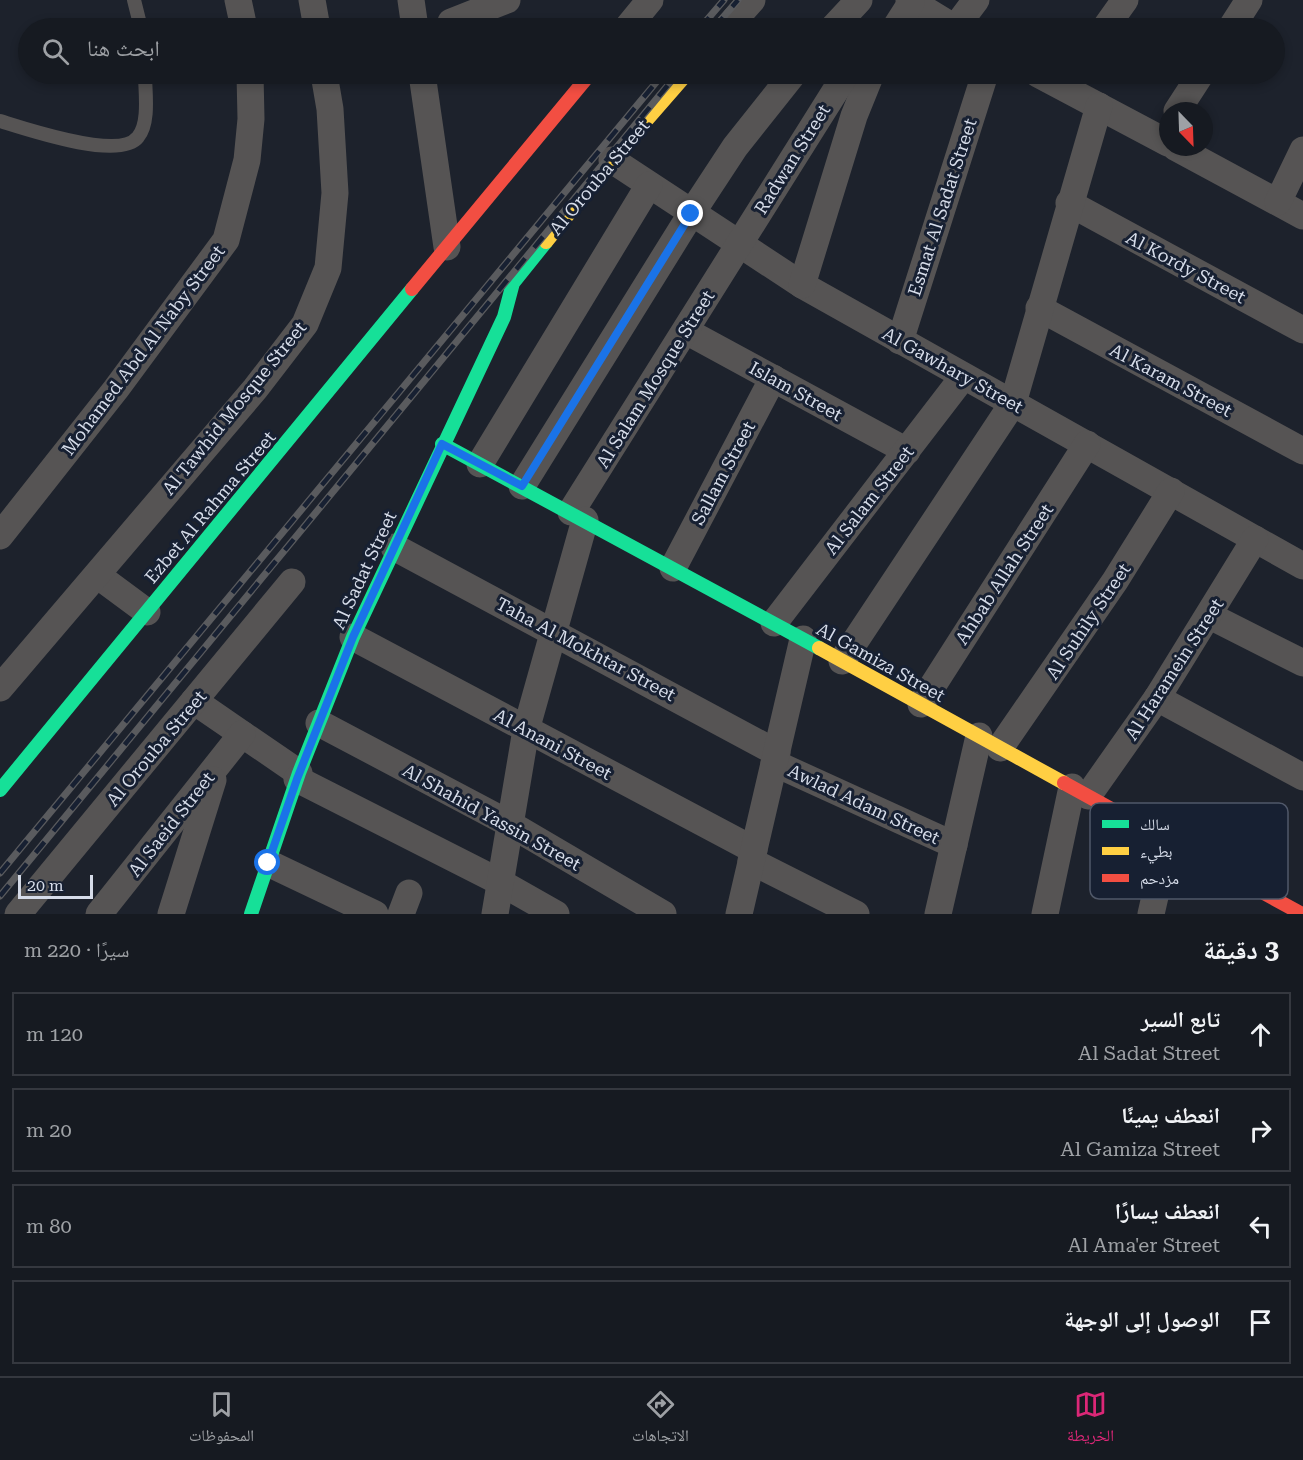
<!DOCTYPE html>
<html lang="ar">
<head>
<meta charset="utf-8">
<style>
	body { margin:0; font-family:"Roboto Serif","Noto Naskh Arabic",serif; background:#23272e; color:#f1f3f6; direction:rtl }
	.compass { position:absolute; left:1159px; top:102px; width:54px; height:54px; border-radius:50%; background:#161a21; box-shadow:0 3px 9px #0003; rotate:157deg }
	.scale { position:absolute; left:18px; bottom:15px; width:75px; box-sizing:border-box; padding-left:6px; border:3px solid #d6dce9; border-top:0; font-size:16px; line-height:21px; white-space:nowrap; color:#d6dce9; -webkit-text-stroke:4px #172032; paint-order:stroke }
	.stop { position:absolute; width:18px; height:18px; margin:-14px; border:4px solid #1a73e8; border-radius:50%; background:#fff }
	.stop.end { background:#1a73e8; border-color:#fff; box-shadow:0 2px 6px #0008 }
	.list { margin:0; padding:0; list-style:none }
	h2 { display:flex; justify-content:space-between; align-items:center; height:78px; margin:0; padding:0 24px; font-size:26px }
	h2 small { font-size:20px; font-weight:400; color:#9ea1a5 }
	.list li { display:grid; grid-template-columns:39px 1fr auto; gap:18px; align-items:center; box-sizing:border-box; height:84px; margin:0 12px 12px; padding:0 12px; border:2px solid #35383f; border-radius:0px }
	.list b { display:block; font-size:22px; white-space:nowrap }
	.list p { margin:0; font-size:20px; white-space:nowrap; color:#9ea1a5 }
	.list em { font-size:20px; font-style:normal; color:#9ea1a5 }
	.icon { flex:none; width:33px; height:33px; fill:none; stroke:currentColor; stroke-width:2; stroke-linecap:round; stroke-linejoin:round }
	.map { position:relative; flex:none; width:1303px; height:914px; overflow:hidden; direction:ltr }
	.search { position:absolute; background:#161a21; box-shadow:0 3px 9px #0003; left:18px; right:18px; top:18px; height:66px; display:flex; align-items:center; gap:15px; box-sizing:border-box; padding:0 21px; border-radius:33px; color:#9ea1a5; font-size:22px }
	.sheet { height:462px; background:#161a21 }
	nav { display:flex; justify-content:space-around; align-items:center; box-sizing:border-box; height:84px; border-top:2px solid #35383f; background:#161a21; font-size:16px; color:#9ea1a5 }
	nav a { display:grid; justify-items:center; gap:3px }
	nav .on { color:#db2777 }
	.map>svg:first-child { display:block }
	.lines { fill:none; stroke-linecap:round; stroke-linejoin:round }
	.lane { stroke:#565454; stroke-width:14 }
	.street { stroke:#565454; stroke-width:27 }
	.fast { stroke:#16e098; stroke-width:14 }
	.slow { stroke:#ffcf43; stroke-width:14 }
	.jam { stroke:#f24e42; stroke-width:14 }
	.rail-casing { stroke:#5a5b5e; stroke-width:7 }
	.rail { stroke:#172032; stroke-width:4.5; stroke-dasharray:14; stroke-linecap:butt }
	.route { stroke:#1a73e8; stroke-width:8 }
	.labels { text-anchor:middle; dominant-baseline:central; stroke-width:6; stroke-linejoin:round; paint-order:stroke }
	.street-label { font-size:18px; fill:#d6dce9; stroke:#172032 }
	.key { fill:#172032; stroke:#505869; stroke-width:1.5 }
	.key-label { font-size:16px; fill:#d6dce9 }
</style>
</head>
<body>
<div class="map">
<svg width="1303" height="914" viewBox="0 0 1303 914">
	<rect width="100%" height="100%" fill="#1d222c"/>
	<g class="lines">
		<g class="lane">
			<polyline points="134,0 141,28"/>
			<path d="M 0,121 C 26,129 120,161 138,137 C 150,123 145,91 145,74"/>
		</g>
		<g class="street">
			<polyline points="238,0 244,28"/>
			<polyline points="312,0 317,28"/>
			<polyline points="411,0 415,28"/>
			<polyline points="909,0 955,28"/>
			<polyline points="451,22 507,0"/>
			<polyline points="627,28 650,0"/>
			<polyline points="727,28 752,0"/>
			<polyline points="833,28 859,0"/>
			<polyline points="895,28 911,3"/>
			<polyline points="955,28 976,0"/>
			<polyline points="1105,28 1125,0"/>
			<polyline points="1231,28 1249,0"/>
			<polyline points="422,74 447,247"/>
			<polyline points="1038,74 1168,143"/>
			<polyline points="1177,111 1201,74"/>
			<polyline points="1175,147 1303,216"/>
			<polyline points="612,160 802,285 1303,566"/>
			<polyline points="1278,202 1303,150"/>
			<polyline points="1069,203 1303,330"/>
			<polyline points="802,285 854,116 871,74"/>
			<polyline points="1039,308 1303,451"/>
			<polyline points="686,331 907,451"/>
			<polyline points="900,341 985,74"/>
			<polyline points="480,464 649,185"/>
			<polyline points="522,486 691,214 735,147 793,74"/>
			<polyline points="571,512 846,74"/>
			<polyline points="0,536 116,389 226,240 247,160 251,119 250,74"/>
			<polyline points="394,547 777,753"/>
			<polyline points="673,568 773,378"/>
			<polyline points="97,575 147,612"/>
			<polyline points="1210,616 1303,663"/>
			<polyline points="774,623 963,377"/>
			<polyline points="353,637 754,850"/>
			<polyline points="842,661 1013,403 1099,106"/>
			<polyline points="0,688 255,389 305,324 328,268 335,193 330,109 324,74"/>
			<polyline points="1157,698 1303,777"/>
			<polyline points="194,701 299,773"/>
			<polyline points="921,704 1087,444"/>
			<polyline points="319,723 508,823 663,914"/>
			<polyline points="1000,748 1115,581 1171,491"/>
			<polyline points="774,763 954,845"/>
			<polyline points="297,779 498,881 556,914"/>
			<polyline points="1088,796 1157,698 1255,539"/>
			<polyline points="751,861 856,914"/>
			<polyline points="268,863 375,914"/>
			<polyline points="18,914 292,582"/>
			<polyline points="99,914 242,734"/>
			<polyline points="171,914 213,780"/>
			<polyline points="401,914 409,893"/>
			<polyline points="495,914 526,730 585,520"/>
			<polyline points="739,914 803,639"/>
			<polyline points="938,914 979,736"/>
			<polyline points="1045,914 1072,787"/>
			<polyline points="1151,914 1168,840"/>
		</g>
		<g class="fast">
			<polyline points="442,444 819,648"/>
			<polyline points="0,790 412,289"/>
			<polyline points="251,914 299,773 353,637 504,317 513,283 546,242"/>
		</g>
		<g class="slow">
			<polyline points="546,242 612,160 687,74"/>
			<polyline points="819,648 1064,783"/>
		</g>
		<g class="jam">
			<polyline points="412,289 590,74"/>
			<polyline points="1064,783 1302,914"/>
		</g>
		<defs>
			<g id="rail">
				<polyline points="700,28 724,0"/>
				<polyline points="714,28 738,0"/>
				<polyline points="0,873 663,74"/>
				<polyline points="0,896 677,74"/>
			</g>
		</defs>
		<use href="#rail" class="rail-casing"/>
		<use href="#rail" class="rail"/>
	</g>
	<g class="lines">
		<polyline class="route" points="268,863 297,779 353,637 442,444 522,486 691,214"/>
	</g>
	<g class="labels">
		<g class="street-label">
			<text transform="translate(792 159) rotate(-58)">Radwan Street</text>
			<text transform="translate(599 177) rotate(-50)">Al Orouba Street</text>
			<text transform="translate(942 207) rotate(-72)">Esmat Al Sadat Street</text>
			<text transform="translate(1186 267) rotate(28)">Al Kordy Street</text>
			<text transform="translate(143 350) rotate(-53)">Mohamed Abd Al Naby Street</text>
			<text transform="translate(953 370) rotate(29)">Al Gawhary Street</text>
			<text transform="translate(655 379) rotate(-58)">Al Salam Mosque Street</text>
			<text transform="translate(1171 380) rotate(28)">Al Karam Street</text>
			<text transform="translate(796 391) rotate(29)">Islam Street</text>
			<text transform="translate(234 408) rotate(-51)">Al Tawhid Mosque Street</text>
			<text transform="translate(723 473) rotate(-62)">Sallam Street</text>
			<text transform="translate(869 500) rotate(-52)">Al Salam Street</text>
			<text transform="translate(210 507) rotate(-50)">Ezbet Al Rahma Street</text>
			<text transform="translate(364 570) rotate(-65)">Al Sadat Street</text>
			<text transform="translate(1004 574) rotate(-57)">Ahbab Allah Street</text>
			<text transform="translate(1088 621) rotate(-56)">Al Suhily Street</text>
			<text transform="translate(586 649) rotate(28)">Taha Al Mokhtar Street</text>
			<text transform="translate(881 662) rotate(29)">Al Gamiza Street</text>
			<text transform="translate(1174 669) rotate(-57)">Al Haramein Street</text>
			<text transform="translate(553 744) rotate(28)">Al Anani Street</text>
			<text transform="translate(156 748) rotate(-50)">Al Orouba Street</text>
			<text transform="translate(864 804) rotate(25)">Awlad Adam Street</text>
			<text transform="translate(492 817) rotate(29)">Al Shahid Yassin Street</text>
			<text transform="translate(171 824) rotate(-52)">Al Saeid Street</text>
		</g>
	</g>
	<rect x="1090" y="803" width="198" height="96" rx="9" class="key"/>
	<rect x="1102" y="820" width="27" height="8" fill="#16e098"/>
	<rect x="1102" y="847" width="27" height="8" fill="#ffcf43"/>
	<rect x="1102" y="874" width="27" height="8" fill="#f24e42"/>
	<g class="key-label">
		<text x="1140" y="830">سالك</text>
		<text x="1140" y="857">بطيء</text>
		<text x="1140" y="884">مزدحم</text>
	</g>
</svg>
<svg class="compass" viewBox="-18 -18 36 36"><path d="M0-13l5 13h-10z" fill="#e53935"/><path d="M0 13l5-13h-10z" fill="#9ea1a5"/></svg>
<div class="scale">20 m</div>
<div class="stop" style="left:268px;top:863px"></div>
<div class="stop end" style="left:691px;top:214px"></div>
<div class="search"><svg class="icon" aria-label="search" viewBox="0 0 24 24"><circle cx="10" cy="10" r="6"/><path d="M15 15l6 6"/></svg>ابحث هنا</div>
</div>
<section class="sheet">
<h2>3 دقيقة<small>سيرًا · 220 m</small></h2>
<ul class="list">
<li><svg class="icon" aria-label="ahead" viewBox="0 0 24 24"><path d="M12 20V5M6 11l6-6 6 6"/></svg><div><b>تابع السير</b><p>Al Sadat Street</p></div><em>120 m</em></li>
<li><svg class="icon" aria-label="right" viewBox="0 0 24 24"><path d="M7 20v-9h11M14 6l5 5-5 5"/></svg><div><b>انعطف يمينًا</b><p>Al Gamiza Street</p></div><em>20 m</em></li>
<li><svg class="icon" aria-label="left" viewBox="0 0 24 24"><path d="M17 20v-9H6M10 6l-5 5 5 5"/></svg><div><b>انعطف يسارًا</b><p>Al Ama'er Street</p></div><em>80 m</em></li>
<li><svg class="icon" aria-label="arrive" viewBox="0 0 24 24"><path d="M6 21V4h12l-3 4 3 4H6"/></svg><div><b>الوصول إلى الوجهة</b></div></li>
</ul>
</section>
<nav>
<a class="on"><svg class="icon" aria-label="map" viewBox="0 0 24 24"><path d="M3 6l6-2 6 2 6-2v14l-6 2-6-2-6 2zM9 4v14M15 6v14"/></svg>الخريطة</a>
<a><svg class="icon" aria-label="directions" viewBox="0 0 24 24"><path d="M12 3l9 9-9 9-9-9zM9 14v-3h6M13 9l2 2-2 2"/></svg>الاتجاهات</a>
<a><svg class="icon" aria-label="saved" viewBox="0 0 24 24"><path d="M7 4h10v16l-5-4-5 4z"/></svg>المحفوظات</a>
</nav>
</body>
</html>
